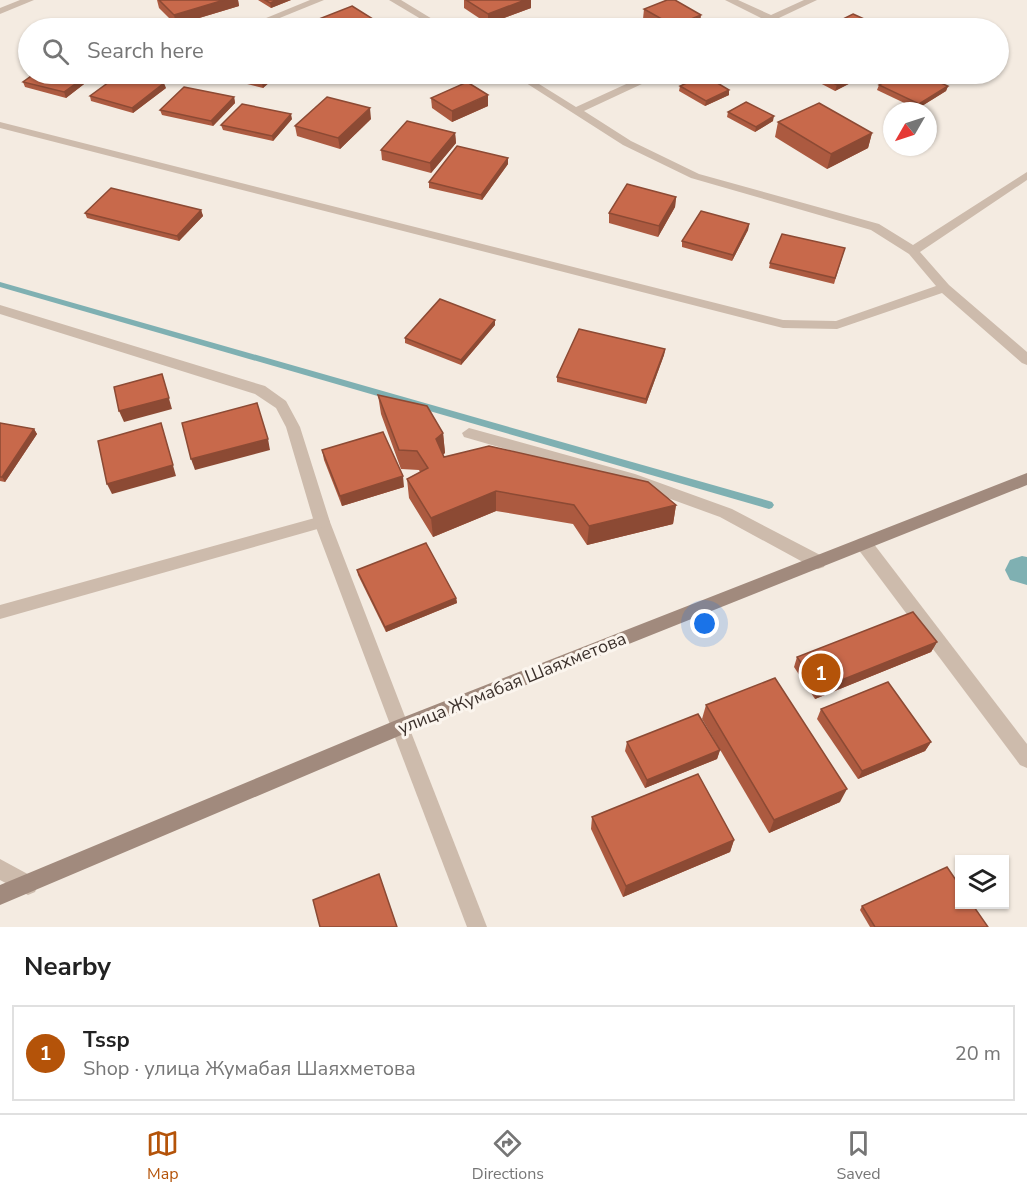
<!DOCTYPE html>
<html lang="en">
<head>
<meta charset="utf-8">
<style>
	body { margin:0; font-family:"Nunito Sans",sans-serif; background:#f6f6f6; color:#222 }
	.controls { position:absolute; right:18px; bottom:18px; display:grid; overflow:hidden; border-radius:0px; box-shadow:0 2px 4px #0004 }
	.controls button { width:54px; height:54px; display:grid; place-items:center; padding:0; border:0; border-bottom:2px solid #e0e0e0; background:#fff; color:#222; font:30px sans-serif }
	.compass { position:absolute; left:883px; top:102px; width:54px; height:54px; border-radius:50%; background:#fff; box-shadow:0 2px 4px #0004; rotate:231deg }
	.you { position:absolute; left:705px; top:624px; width:21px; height:21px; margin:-15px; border:4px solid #fff; border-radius:50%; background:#1a73e8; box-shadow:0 0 0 9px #1a73e833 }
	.badge { display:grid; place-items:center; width:39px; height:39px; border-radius:50%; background:#b45309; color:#fff; font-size:20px; font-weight:700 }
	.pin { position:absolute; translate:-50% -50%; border:3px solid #fff; box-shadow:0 2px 6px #0006 }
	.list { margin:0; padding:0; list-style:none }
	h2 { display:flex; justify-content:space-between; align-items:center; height:78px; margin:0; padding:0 24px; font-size:26px }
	h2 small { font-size:20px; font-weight:400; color:#767676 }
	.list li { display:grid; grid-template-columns:39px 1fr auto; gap:18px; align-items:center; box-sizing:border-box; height:96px; margin:0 12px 12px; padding:0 12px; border:2px solid #e0e0e0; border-radius:0px }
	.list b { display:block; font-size:22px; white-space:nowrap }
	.list p { margin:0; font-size:20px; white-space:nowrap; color:#767676 }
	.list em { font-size:20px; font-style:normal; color:#767676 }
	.icon { flex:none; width:33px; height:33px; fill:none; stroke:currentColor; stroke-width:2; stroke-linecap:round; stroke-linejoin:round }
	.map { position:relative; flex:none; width:1027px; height:927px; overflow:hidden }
	.search { position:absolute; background:#fff; box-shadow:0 2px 4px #0004; left:18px; right:18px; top:18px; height:66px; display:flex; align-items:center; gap:15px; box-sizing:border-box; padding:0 21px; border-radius:33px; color:#767676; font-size:22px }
	.sheet { height:186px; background:#fff }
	nav { display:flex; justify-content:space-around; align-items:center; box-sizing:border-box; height:84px; border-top:2px solid #e0e0e0; background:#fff; font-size:16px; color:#767676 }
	nav a { display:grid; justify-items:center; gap:3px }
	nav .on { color:#b45309 }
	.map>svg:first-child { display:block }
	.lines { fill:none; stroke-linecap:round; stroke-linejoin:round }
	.stream { fill:#7fb0b2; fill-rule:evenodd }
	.canal { fill:#7fb0b2; fill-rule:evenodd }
	.lane { fill:#cdbbac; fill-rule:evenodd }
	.street { fill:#cdbbac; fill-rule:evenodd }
	.secondary { fill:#a18a7d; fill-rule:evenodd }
	.wall { fill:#ac5a40 }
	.shaded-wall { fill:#8c4a34 }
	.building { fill:#c8694b; stroke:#8c4a34; stroke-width:1.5 }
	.labels { text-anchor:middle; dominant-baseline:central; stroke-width:6; stroke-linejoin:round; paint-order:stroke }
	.street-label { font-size:18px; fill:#3b302b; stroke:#fbf5ee }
</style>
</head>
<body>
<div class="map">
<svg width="1027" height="927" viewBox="0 0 1027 927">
	<rect width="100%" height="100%" fill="#f4ebe1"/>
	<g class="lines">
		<polygon class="stream" points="0,282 769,501 772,502 774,505 772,508 769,509 0,287"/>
		<polygon class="canal" points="1022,556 1027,557 1027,585 1010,580 1005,570 1010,560"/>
		<g class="lane">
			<polygon points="0,305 265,386 286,401 300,427 330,522 409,727 406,733 400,735 394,733 391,727 314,522 286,427 276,408 255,394 0,314"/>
			<polygon points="469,428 635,474 732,509 824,557 826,562 824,567 818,569 812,567 720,517 632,485 464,437 462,433"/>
		</g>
		<g class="street">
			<polygon points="20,0 34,0 0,14 0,8"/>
			<polygon points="310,0 324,0 255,28 242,28"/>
			<polygon points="389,0 401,0 447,28 436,28"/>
			<polygon points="725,0 738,0 771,15 804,0 817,0 758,28 746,28 763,19"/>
			<polygon points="512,74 523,74 576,107 648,74 660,74 659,76 584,111 631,141 699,174 879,224 913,245 1027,172 1027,180 920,252 949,285 1027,352 1027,365 1022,363 942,293 837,329 783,328 0,128 0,122 783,320 836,321 936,286 909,254 871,230 691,178 623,145"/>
			<polygon points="322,516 328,518 330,522 328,526 0,619 0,605"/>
			<polygon points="864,538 870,539 1027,744 1027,768 1020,765 858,549 856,544 858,539"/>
			<polygon points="400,719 406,721 409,727 487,927 467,927 391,727 394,721"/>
			<polygon points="0,859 35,878 38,885 35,892 28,895 0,880"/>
		</g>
		<polygon class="secondary" points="1027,473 1027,485 406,733 0,905 0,885 394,721"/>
	</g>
	<g class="wall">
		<polygon points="157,0 238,0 239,6 176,25 159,8"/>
		<polygon points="258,0 291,0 271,8"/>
		<polygon points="464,0 531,0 531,8 488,24 464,8"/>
		<polygon points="644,9 700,25 691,28 659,28 643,19"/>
		<polygon points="373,19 374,24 362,28 310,28 309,23"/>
		<polygon points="97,74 66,98 25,87 23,82"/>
		<polygon points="215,74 279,74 263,88 216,76"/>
		<polygon points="803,74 868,74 835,91"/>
		<polygon points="879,85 948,86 946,91 917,109 877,90"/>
		<polygon points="680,86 729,90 729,95 705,106 679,91"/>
		<polygon points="166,88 133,113 91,101 90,96"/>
		<polygon points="234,97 235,103 213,126 162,115 160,110"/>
		<polygon points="431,98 488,106 452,122 432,108"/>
		<polygon points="728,112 773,121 755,132 727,117"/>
		<polygon points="292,119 273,141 223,130 221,125"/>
		<polygon points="371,119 340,149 297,136 295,126"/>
		<polygon points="778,122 872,133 868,148 827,169 775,137"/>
		<polygon points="455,133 456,143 431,173 382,160 381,150"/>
		<polygon points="508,158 508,164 482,200 429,188 429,182"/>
		<polygon points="676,197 675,207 658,237 609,223 609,213"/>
		<polygon points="201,210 203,216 179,241 87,218 85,213"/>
		<polygon points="749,224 748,230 732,261 682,247 682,241"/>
		<polygon points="845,248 834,284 769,268 770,263"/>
		<polygon points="495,325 461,365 405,343 405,338"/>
		<polygon points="665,349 664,355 646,404 557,382 557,377"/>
		<polygon points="378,395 443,433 445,453 443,454 444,457 676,505 673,524 587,545 573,524 496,511 433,537 409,498 407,479 420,472 419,470 401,469 381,414"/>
		<polygon points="0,423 34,429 37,434 5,482 0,481"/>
		<polygon points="322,450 404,487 342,506 324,460"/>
		<polygon points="357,570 456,598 457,603 386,632 358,575"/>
		<polygon points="937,642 931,652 815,699 794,667 797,657"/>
		<polygon points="706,705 840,802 769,833 702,719"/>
		<polygon points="821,709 931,742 925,751 858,779 817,719"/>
		<polygon points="627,742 720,750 717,759 645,788 625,751"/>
		<polygon points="592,817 734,840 730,852 623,897 591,829"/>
		<polygon points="862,906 988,927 870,927 860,910"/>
	</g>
	<g class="shaded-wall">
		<polygon points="224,0 238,0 239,6 176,25 174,15"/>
		<polygon points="277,0 291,0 271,8 270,3"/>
		<polygon points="525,0 531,0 531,8 488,24 488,14"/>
		<polygon points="701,15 700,25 691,28 673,28 674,26"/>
		<polygon points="373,19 374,24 362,28 349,28"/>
		<polygon points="89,74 97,74 66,98 64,92"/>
		<polygon points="265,74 279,74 263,88 261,77"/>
		<polygon points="860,74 868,74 835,91 837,85"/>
		<polygon points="164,83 166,88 133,113 132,108"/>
		<polygon points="948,86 946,91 917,109 919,104"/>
		<polygon points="729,90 729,95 705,106 706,101"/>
		<polygon points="488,95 488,106 452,122 452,111"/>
		<polygon points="234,97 235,103 213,126 211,121"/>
		<polygon points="370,108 371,119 340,149 338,138"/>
		<polygon points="291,114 292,119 273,141 272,136"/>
		<polygon points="774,116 773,121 755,132 756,127"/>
		<polygon points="455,133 456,143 431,173 430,163"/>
		<polygon points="872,133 868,148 827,169 831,154"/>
		<polygon points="508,158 508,164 482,200 481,195"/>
		<polygon points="676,197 675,207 658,237 659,226"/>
		<polygon points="201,210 203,216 179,241 177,236"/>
		<polygon points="749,224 748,230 732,261 733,255"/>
		<polygon points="495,320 495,325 461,365 461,360"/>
		<polygon points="665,349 664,355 646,404 646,399"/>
		<polygon points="162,374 172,409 124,422 119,411"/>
		<polygon points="161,423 176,476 112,494 107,484"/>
		<polygon points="34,429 37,434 5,482 2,477"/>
		<polygon points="443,433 445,453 438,459 436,439"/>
		<polygon points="268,439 270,450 195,470 191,459"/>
		<polygon points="403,476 404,487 342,506 340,496"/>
		<polygon points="496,491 496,511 433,537 431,518"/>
		<polygon points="676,505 673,524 587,545 589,526"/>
		<polygon points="456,598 457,603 386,632 385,627"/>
		<polygon points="937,642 931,652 815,699 819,689"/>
		<polygon points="931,742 925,751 858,779 862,771"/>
		<polygon points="720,750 717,759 645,788 647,780"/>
		<polygon points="847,789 840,802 769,833 774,820"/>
		<polygon points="734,840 730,852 623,897 626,886"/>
	</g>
	<g class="building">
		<polygon points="159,0 224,0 174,15"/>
		<polygon points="265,0 277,0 270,3"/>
		<polygon points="466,0 525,0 488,14"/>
		<polygon points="667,0 675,0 701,15 674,26 644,9"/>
		<polygon points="352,6 373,19 349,28 317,28 309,23"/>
		<polygon points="853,14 884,28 825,28"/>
		<polygon points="34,74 89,74 64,92 23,82"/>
		<polygon points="120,74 130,74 164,83 132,108 90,96"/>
		<polygon points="245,74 265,74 261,77"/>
		<polygon points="814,74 860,74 837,85"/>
		<polygon points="898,74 920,74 948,86 919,104 879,85"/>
		<polygon points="704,75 729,90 706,101 680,86"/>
		<polygon points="467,82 488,95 452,111 431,98"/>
		<polygon points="184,87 234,97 211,121 160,110"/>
		<polygon points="327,97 370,108 338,138 295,126"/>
		<polygon points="746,102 774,116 756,127 728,112"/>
		<polygon points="819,103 872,133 831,154 778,122"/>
		<polygon points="242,104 291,114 272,136 221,125"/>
		<polygon points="407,121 455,133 430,163 381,150"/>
		<polygon points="457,146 508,158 481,195 429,182"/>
		<polygon points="627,184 676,197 659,226 609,213"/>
		<polygon points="111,188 201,210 177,236 85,213"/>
		<polygon points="701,211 749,224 733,255 682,241"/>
		<polygon points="782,234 845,248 835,278 770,263"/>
		<polygon points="440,299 495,320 461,360 405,338"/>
		<polygon points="579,329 665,349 646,399 557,377"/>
		<polygon points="162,374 169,398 119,411 114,387"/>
		<polygon points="378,395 427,406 443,433 436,439 444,457 489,446 648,482 676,505 589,526 574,505 496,491 431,518 407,479 428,468 417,451 399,450"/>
		<polygon points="257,403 268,439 191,459 182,423"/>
		<polygon points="0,423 34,429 2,477 0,477"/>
		<polygon points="161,423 173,465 107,484 98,441"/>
		<polygon points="383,432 403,476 340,496 322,450"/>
		<polygon points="426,543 456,598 385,627 357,570"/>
		<polygon points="913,612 937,642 819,689 797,657"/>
		<polygon points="775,678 847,789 774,820 706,705"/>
		<polygon points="888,682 931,742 862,771 821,709"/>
		<polygon points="698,714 720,750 647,780 627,742"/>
		<polygon points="698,774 734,840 626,886 592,817"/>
		<polygon points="947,867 960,886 960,904 972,904 988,927 875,927 862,906"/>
		<polygon points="379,874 397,927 320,927 313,900"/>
	</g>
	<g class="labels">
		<g class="street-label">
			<text transform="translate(512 683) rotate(-22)">улица Жумабая Шаяхметова</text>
		</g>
	</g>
</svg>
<div class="controls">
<button><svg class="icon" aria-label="layers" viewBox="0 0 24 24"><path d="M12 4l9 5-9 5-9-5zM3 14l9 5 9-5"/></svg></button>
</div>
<svg class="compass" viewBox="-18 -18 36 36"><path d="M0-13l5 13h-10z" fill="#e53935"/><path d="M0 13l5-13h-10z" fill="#767676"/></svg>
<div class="you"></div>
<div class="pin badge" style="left:821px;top:673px">1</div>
<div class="search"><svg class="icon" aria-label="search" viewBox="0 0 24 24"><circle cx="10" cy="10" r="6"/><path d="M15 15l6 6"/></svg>Search here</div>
</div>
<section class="sheet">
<h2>Nearby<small></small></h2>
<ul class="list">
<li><span class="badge">1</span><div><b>Tssp</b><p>Shop · улица Жумабая Шаяхметова</p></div><em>20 m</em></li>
</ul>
</section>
<nav>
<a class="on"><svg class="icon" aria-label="map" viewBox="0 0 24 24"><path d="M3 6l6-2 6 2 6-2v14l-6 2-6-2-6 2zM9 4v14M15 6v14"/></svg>Map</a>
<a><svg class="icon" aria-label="directions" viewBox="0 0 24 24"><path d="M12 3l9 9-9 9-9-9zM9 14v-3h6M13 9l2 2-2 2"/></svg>Directions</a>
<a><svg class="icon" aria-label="saved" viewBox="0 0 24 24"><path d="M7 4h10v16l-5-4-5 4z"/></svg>Saved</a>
</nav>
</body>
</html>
